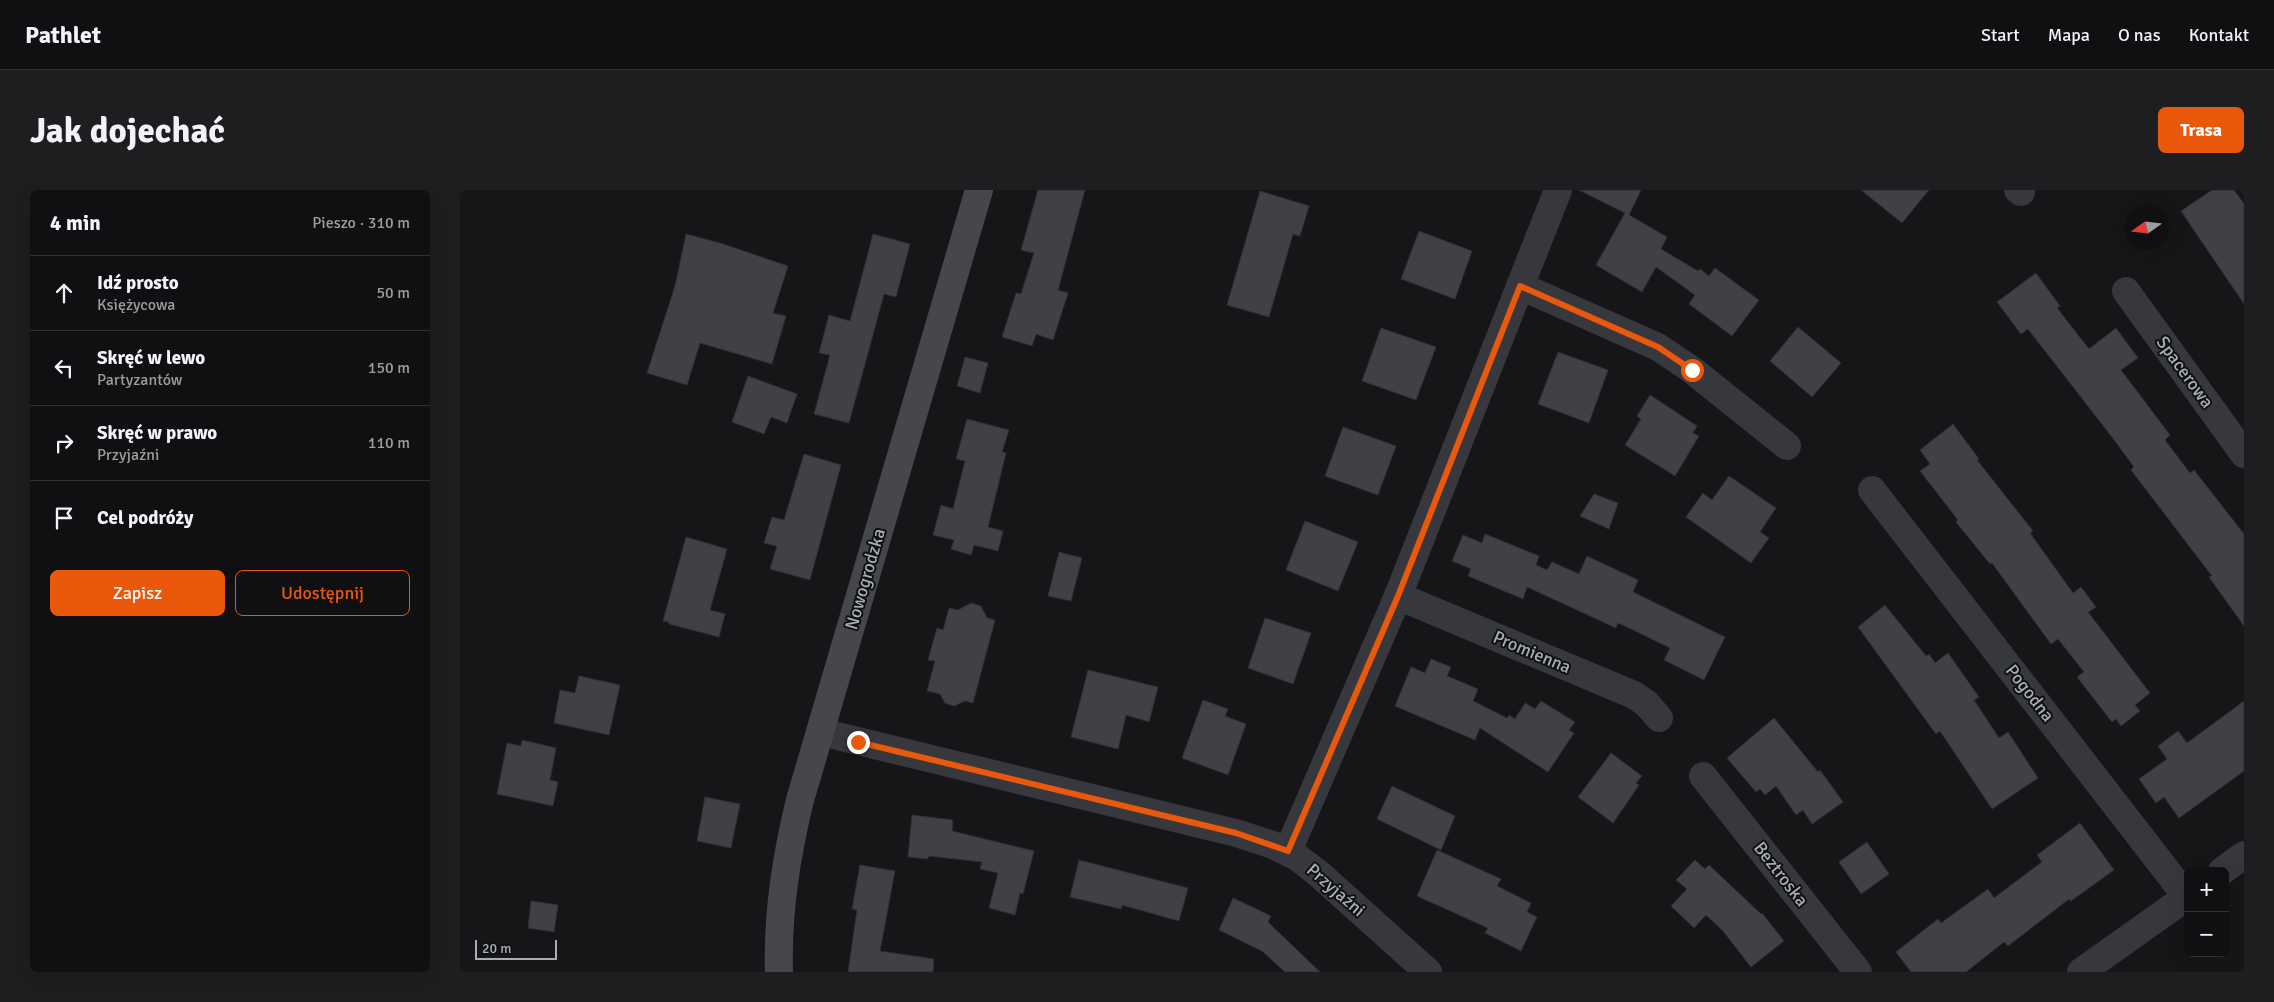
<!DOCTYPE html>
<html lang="pl">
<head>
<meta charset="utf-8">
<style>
	body { margin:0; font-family:Signika,sans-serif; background:#1e1e20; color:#f1f3f6 }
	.controls { position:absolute; right:15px; bottom:15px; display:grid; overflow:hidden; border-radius:8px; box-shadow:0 5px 20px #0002 }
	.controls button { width:45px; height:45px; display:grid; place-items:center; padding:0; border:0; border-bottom:1px solid #303032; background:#101012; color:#f1f3f6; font:25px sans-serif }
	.compass { position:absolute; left:1664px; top:15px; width:45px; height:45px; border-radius:50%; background:#101012; box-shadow:0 5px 20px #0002; rotate:256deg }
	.scale { position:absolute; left:15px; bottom:12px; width:82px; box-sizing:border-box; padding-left:5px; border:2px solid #a8adb8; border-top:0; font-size:14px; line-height:18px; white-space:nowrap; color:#a8adb8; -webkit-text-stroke:4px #111113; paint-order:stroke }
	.stop { position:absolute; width:15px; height:15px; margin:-11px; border:4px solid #ea580c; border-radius:50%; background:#fff }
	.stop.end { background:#ea580c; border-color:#fff; box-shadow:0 1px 5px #0008 }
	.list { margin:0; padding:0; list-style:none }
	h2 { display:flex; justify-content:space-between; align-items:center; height:65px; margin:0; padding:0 20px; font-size:21px }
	h2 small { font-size:16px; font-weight:400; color:#9c9d9f }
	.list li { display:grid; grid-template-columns:32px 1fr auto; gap:15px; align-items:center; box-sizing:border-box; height:75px; padding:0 20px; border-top:1px solid #303032 }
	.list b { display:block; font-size:19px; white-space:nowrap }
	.list p { margin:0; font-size:16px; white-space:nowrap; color:#9c9d9f }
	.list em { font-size:16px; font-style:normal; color:#9c9d9f }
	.actions { display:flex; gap:10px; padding:15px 20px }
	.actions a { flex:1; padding:11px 0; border:1px solid #ea580c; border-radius:8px; text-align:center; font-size:18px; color:#ea580c }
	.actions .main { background:#ea580c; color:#fff }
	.icon { flex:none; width:28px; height:28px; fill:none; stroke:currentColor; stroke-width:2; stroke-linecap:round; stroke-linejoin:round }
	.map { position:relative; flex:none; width:1784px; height:782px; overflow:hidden; border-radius:8px }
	header { display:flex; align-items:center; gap:30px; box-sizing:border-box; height:70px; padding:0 25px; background:#101012; border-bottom:1px solid #303032 }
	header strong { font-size:24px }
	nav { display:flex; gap:28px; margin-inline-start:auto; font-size:18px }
	.intro { display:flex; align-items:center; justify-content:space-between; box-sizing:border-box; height:120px; padding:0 30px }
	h1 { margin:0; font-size:35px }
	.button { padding:12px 22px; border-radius:8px; background:#ea580c; color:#fff; font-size:18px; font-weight:700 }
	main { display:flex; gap:30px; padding:0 30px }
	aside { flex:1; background:#101012; border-radius:8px; box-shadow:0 5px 20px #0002 }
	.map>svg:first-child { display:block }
	.building { fill:#404145; stroke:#303034 }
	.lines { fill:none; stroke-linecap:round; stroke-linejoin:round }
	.street { stroke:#37383d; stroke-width:28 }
	.secondary { stroke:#45474d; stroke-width:28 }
	.route { stroke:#ea580c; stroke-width:6 }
	.labels { text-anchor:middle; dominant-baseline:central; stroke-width:4; stroke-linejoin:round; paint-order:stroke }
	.street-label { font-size:18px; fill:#a8adb8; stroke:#111113 }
</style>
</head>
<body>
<header>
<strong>Pathlet</strong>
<nav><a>Start</a><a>Mapa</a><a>O nas</a><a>Kontakt</a></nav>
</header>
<div class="intro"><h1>Jak dojechać</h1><a class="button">Trasa</a></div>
<main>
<aside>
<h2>4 min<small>Pieszo · 310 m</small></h2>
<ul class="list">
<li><svg class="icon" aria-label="ahead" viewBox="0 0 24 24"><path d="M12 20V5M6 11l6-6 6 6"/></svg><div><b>Idź prosto</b><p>Księżycowa</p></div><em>50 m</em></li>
<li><svg class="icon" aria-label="left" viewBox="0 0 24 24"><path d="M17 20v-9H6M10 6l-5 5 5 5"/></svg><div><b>Skręć w lewo</b><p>Partyzantów</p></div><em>150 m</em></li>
<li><svg class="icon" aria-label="right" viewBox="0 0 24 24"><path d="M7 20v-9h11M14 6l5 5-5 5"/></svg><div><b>Skręć w prawo</b><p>Przyjaźni</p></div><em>110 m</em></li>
<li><svg class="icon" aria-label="arrive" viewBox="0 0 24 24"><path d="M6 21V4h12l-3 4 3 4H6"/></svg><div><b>Cel podróży</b></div></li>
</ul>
<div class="actions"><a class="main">Zapisz</a><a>Udostępnij</a></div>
</aside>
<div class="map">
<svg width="1784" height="782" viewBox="0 0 1784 782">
	<rect width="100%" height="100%" fill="#161618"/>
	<g class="building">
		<polygon points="578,0 625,0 598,100 608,103 593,150 576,144 572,156 542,147 556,103 561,104 574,63 561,60"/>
		<polygon points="1119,0 1181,0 1169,25 1207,47 1201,59 1238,81 1240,79 1249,86 1255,78 1299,110 1272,146 1229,114 1235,105 1196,77 1182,102 1136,75 1165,23"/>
		<polygon points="1401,0 1469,0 1442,33"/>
		<polygon points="1752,0 1774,0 1784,14 1784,114 1721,21"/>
		<polygon points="800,1 849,16 840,46 833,44 809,127 767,115"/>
		<polygon points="959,41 1012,61 995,109 941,89"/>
		<polygon points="226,44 260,53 328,76 313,123 326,126 312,174 240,153 227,195 187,183 215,96"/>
		<polygon points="413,44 450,54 436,107 424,104 389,233 354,224 370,165 359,163 369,125 390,131"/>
		<polygon points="1576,83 1600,116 1597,118 1629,159 1656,138 1678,168 1661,180 1710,245 1705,250 1730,283 1734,280 1784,344 1784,436 1749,387 1752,386 1671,280 1674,277 1655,251 1568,139 1561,144 1537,112"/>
		<polygon points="1338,137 1381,173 1352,207 1310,171"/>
		<polygon points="921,138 976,157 956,210 902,191"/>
		<polygon points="1098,162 1148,180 1129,233 1078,214"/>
		<polygon points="505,167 528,173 520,203 497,196"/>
		<polygon points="288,186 337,204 327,233 311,227 304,244 272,232"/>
		<polygon points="1190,205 1237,236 1233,243 1239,246 1215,286 1165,255 1181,229 1177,226"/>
		<polygon points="507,229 549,240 542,262 546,263 528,337 543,341 538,361 514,355 511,365 491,359 494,350 473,345 481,315 493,319 505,271 496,269"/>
		<polygon points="1493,234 1519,269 1517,270 1573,341 1570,343 1613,403 1621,397 1636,417 1628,422 1690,503 1675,515 1680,521 1661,536 1656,529 1652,532 1617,487 1624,482 1598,449 1591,454 1532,373 1530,374 1496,332 1498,330 1460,281 1470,274 1460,260"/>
		<polygon points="883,237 936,256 918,305 865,286"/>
		<polygon points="344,264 381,275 350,390 310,379 317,356 304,353 312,327 324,330"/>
		<polygon points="1269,286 1316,318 1300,342 1309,348 1291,373 1226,327 1243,303 1252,310"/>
		<polygon points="1134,304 1158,313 1149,339 1120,326"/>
		<polygon points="845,331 898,352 878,401 826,380"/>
		<polygon points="1025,344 1079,366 1076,375 1087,380 1092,372 1119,384 1127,366 1178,390 1173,402 1265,447 1244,490 1204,470 1210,458 1167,437 1158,433 1156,438 1067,397 1063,409 1008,386 1011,379 992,371 1003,345 1022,353"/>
		<polygon points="226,347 267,359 250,420 265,424 259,447 209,434 209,432 203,431"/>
		<polygon points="599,362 622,368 611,411 588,406"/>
		<polygon points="511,413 521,416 527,428 535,430 513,513 505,511 494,516 485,513 480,504 467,501 475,471 468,470 477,438 483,440 489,418 498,420"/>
		<polygon points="1425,415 1466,466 1469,464 1475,473 1488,463 1519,507 1514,510 1539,548 1548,542 1578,588 1532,619 1480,541 1476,544 1398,437"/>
		<polygon points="805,428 851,443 833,494 788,478"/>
		<polygon points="971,469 991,477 987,486 1018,499 1013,511 1047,528 1049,525 1055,529 1065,513 1075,519 1081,511 1115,532 1109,540 1114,543 1088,582 1020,538 1015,550 935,516 951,477 965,483"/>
		<polygon points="628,480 698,497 689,532 666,525 658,559 611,547"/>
		<polygon points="119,486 160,495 149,545 94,533 100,500 115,503"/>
		<polygon points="743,510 768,519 765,526 786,534 768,585 722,568"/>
		<polygon points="1784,511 1784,581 1719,628 1704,607 1696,613 1679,589 1707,569 1698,556 1718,541 1727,553"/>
		<polygon points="1314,528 1358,582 1360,580 1383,612 1352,634 1343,620 1336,625 1316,596 1305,605 1300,599 1296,602 1267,568"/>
		<polygon points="62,550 96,558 90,590 98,592 93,616 37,604 47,553 61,556"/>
		<polygon points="1151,563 1182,586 1176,593 1179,595 1153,633 1118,607"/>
		<polygon points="932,596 995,626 981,660 917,629"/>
		<polygon points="245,607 280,614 271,658 237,651"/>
		<polygon points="452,625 493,630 492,641 574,661 563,704 560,703 555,725 529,718 538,683 520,679 522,672 469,666 468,669 448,667"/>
		<polygon points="1620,633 1654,680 1611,711 1609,709 1548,756 1544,752 1506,782 1451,782 1436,762 1478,729 1481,733 1528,699 1534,708 1582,672 1577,665"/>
		<polygon points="1407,652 1429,684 1401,704 1379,672"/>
		<polygon points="977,660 1041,689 1037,696 1071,713 1067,722 1077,727 1061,761 1025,743 1028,738 957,706"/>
		<polygon points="619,670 728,698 719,731 662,715 661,719 610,707"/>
		<polygon points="1235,670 1245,679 1249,675 1301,724 1302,723 1324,751 1291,777 1263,741 1246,725 1234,738 1211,716 1227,699 1216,690"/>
		<polygon points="400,675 435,681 420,761 474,769 473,782 388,782 397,720 392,719"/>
		<polygon points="773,708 811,726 808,732 860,782 825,782 802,761 759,740"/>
		<polygon points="71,711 98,715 94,742 68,738"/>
	</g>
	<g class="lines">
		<g class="street">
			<polyline points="1558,0 1561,2"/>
			<polyline points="1060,96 1198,157 1232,180 1327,256"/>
			<polyline points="1666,101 1784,264"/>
			<polyline points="1412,300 1727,707"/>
			<polyline points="938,406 1174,505 1187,514 1199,528"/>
			<polyline points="361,542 776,643 813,655 837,667 859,684 968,782"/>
			<polyline points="1243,586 1398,782"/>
			<polyline points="828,661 938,406 1098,0"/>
			<polyline points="1762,681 1784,665"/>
			<polyline points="1621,782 1728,706"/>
		</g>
		<path class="secondary" d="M 319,782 C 317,723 326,667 340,610 L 519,0"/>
	</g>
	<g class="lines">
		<polyline class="route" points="398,552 776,643 828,661 938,406 1060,96 1198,157 1232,180"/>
	</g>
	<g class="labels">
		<g class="street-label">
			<text transform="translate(1725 182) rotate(54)">Spacerowa</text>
			<text transform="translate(405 389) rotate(-74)">Nowogrodzka</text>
			<text transform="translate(1072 462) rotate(23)">Promienna</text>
			<text transform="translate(1570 503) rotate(52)">Pogodna</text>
			<text transform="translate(1321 684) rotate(52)">Beztroska</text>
			<text transform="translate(876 700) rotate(41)">Przyjaźni</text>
		</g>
	</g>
</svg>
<div class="controls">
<button>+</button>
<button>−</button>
</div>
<svg class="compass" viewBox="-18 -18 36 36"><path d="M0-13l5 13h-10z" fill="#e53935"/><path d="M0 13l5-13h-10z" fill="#9c9d9f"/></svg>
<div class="scale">20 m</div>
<div class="stop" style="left:1232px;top:180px"></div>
<div class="stop end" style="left:398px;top:552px"></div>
</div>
</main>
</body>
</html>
